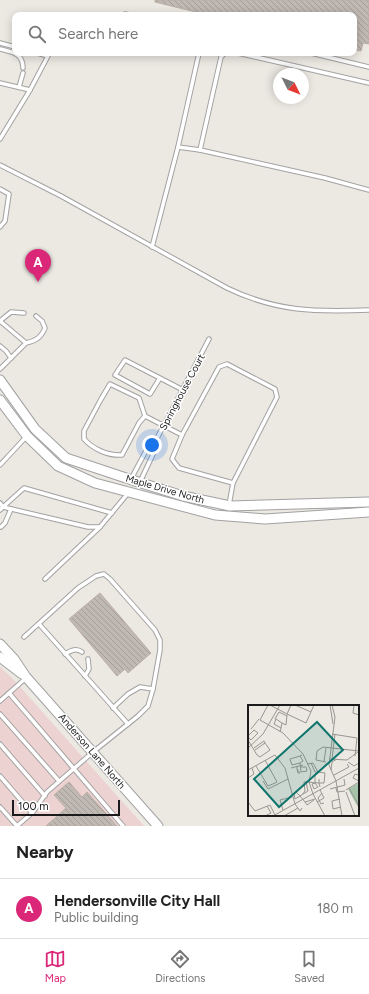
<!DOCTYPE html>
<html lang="en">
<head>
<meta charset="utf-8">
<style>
	body { margin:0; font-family:Figtree,sans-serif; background:#f2f2f2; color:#222 }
	.compass { position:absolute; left:273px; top:68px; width:36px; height:36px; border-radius:50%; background:#fff; box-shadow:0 2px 10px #0003; rotate:132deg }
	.scale { position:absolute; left:12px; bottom:10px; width:108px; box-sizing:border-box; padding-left:4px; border:2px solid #1b1b1b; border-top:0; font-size:11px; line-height:14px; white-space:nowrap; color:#1b1b1b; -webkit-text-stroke:3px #fff; paint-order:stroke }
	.you { position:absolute; left:152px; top:445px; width:14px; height:14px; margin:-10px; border:3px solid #fff; border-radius:50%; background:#1a73e8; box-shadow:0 0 0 6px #1a73e833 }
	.badge { display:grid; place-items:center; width:26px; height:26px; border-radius:50%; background:#db2777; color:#fff; font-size:13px; font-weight:700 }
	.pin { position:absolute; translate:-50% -33px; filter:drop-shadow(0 1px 2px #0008) }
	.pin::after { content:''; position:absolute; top:21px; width:14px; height:12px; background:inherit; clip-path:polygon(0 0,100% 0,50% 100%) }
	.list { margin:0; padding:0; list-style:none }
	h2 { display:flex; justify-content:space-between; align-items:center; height:52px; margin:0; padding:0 16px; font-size:17px }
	h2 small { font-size:13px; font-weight:400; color:#767676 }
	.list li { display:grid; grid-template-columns:26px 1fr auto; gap:12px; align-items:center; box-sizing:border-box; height:60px; padding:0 16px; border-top:1px solid #e0e0e0 }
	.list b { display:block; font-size:15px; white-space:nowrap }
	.list p { margin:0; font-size:13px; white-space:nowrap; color:#767676 }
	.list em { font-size:13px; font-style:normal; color:#767676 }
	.icon { flex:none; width:22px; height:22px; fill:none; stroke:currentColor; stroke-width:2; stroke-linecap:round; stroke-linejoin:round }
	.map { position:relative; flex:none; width:369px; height:826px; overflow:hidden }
	.search { position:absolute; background:#fff; box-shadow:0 2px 10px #0003; left:12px; right:12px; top:12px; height:44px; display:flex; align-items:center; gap:10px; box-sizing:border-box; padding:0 14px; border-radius:8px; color:#767676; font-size:15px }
	.sheet { height:112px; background:#fff }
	nav { display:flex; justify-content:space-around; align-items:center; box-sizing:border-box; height:56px; border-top:1px solid #e0e0e0; background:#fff; font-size:11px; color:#767676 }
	nav a { display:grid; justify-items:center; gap:2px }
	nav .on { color:#db2777 }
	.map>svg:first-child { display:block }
	.commercial { fill:#ecd2d1 }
	.building { fill:url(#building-back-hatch); stroke:#bcafa5 }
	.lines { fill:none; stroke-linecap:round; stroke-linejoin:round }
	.service-casing { stroke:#a2a2a2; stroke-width:5.5 }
	.tertiary-casing { stroke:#a2a2a2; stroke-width:11 }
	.service { stroke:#fff; stroke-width:3.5 }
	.tertiary { stroke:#fff; stroke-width:9 }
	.labels { text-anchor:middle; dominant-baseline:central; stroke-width:3; stroke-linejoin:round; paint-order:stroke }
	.street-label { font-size:10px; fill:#1b1b1b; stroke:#fff }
	.inset-road { fill:none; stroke:#989692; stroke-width:1 }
	.view { fill:#0f766e; fill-opacity:0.15; stroke:#0f766e; stroke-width:2 }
	.inset-edge { fill:none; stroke:#1b1b1b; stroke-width:2 }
</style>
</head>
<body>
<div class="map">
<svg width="369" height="826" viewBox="0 0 369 826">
	<defs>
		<pattern id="building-back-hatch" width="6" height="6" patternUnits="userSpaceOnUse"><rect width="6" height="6" fill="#c0b8b2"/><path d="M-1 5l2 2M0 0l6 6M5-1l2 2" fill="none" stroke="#a49e98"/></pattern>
	</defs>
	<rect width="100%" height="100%" fill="#ece8e2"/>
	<polygon class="commercial" points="0,667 13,679 144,826 0,826"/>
	<g class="building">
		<polygon points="155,0 369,0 369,44 363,43 361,51 354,50 354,15 208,15 155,2"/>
		<polygon points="100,593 151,653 128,673 125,669 117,676 69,619"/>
		<polygon points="69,782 82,797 87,792 117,826 46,826 66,808 54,795"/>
	</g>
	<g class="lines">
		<defs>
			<g id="service">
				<polyline points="125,14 130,15"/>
				<polyline points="0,43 15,47"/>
				<path d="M 0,49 C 12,52 23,53 23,68"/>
				<polyline points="225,53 221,57 200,150 325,178 369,190"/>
				<polyline points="238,53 369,83"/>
				<polyline points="311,53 369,67"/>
				<polyline points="0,83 30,90"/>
				<polyline points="19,87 23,73"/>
				<polyline points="0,139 30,90 48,56 37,53"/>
				<polyline points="178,147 200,150"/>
				<path d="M 0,165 L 61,196 L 227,288 C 277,312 315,312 369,310"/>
				<polyline points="0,189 9,194 5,221 0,227"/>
				<polyline points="152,247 178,147 199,53"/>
				<polyline points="0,321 26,343 11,358"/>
				<polyline points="0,321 11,312 24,313"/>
				<path d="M 26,343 C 35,341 41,338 45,328 L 42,321 L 36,316"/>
				<polyline points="0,346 6,351 11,358 0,369"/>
				<polyline points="160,378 150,394 115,375 125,360 183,390"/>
				<path d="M 145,416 L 139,423 L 122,455 C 108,456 93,449 84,439 L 84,431 L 100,401 L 110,384 L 139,398 L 145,416 L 182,435 L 172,459 L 179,468 L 233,483 L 229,505"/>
				<polyline points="182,435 219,367 227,364 275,389 277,397 233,483"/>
				<polyline points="154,444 209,339"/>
				<polyline points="0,465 26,437"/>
				<polyline points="131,479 148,447 154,444 155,450 140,482"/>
				<polyline points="0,503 3,507 24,488 112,513"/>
				<polyline points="0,510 3,507 88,527 100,527 129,492"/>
				<polyline points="1,527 5,523 11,509"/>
				<polyline points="45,579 100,527"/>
				<polyline points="39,624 128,724"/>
				<path d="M 65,654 C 72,650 76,648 82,652"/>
				<polyline points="85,676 89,669 88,659"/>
				<polyline points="9,693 123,826"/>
				<polyline points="0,701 26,678"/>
				<polyline points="113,708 128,694 140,687 153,689"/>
				<polyline points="0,714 59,781"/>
				<polyline points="0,744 45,796"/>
				<polyline points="0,776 32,813"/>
				<polyline points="0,807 17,826"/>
				<polyline points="17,826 33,812 47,792 93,752 138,716 148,706 153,689 160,650 160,640 155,630 110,579 104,574 96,576 78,588 24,637"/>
			</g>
			<g id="tertiary">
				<polyline points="0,380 35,429 66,458 135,481 183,496 230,506 369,502"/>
				<polyline points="0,400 27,436 58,466 95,483 215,515 265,519 369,512"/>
				<polyline points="0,644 14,659 26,677 158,826"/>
				<polyline points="0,657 22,674"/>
			</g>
		</defs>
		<use href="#service" class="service-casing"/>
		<use href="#tertiary" class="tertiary-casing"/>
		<use href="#service" class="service"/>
		<use href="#tertiary" class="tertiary"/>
	</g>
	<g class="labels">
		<g class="street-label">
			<text transform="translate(182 392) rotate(-62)">Springhouse Court</text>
			<text transform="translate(165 489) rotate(16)">Maple Drive North</text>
			<text transform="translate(92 751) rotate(49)">Anderson Lane North</text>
		</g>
	</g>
	<g transform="translate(248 705)">
		<rect width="111" height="111" fill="#ece8e2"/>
		<path d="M 111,78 L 111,104 L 100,84 Z" fill="#a4c3a9"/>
		<path class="inset-road" d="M 20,0 L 12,15 L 35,28 L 55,49 L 63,66 L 61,77 L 65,89M 22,0 L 39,9 L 43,0M 47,0 L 63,7M 82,0 L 85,19M 84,0 L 87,12 L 81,60 L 88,76M 106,0 L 105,8 L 111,10M 39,9 L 58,18 L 66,0M 27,14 L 31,7 L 39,11M 34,18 L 38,20 L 39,10M 3,24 L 11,14M 32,27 L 33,23 L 26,19 L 28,14 L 34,18 L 33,23M 84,29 L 109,33 L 107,51M 0,31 L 6,25 L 10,28 L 3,35 L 0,32M 0,35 L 9,50 L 12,52 L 22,45 L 17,38 L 7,45M 0,43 L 15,29 L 32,0M 6,43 L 16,36 L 17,38M 81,54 L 99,55 L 110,47M 84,54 L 87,29M 76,56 L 78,43M 78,57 L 68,55 L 69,46 L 75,42 L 111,46M 100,57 L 106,61 L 111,58M 52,58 L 44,60 L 42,54 L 52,51M 63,58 L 67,67 L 70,67 L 66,70M 59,59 L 65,58 L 70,67 L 77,68 L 76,78 L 71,78 L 72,82M 8,61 L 20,81 L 27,78 L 29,77 L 17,55M 49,61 L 49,64 L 50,68 L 52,68 L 49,64M 53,62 L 58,62 L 59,66 L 53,67 L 52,58 L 55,56 L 52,51 L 54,50M 43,63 L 55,60M 0,65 L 27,50 L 37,63 L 47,99M 83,65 L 84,57 L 89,54M 86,70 L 101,62 L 99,59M 110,70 L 107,69 L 105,73 L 111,76M 0,73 L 6,69 L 4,63M 15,76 L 20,84 L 40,74M 88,76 L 94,111M 67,78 L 70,82 L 66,84 L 64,79 L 67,78 L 67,70M 88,83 L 89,87 L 97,86M 101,83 L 111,101M 82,84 L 97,80 L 96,74M 98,85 L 111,77M 48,87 L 52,91 L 47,94 L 46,88 ZM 98,87 L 107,111M 74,88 L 70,93 L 73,99 L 76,98M 65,89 L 77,111M 54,90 L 57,86 L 56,77 L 58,77M 67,94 L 57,97 L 52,91 L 60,86 L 58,77 L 71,78 L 71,74M 92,94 L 84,96 L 85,104 L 93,102M 0,97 L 7,106 L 22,100 L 27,110M 57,97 L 59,100 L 66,95M 69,97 L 76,93 L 72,85M 47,99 L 52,106 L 54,103M 35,105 L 32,95 L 44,92M 17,111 L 23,108 L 19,101M 25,111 L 111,63M 36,111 L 50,103"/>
		<path class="view" d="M 69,17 L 95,45 L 31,102 L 6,74 Z"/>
		<rect width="111" height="111" class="inset-edge"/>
	</g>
</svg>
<svg class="compass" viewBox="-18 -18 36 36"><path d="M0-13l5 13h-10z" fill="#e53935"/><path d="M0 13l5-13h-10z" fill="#767676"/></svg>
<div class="scale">100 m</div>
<div class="you"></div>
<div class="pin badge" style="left:38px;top:282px">A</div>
<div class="search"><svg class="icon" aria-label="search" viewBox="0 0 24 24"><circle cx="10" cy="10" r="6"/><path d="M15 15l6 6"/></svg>Search here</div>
</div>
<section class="sheet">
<h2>Nearby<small></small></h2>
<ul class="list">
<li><span class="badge">A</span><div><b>Hendersonville City Hall</b><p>Public building</p></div><em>180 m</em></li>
</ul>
</section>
<nav>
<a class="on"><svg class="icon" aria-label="map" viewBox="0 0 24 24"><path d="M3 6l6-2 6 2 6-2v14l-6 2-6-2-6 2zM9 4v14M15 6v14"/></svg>Map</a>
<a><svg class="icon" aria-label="directions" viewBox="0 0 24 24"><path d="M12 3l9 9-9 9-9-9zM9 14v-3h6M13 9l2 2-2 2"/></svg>Directions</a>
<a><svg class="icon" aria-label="saved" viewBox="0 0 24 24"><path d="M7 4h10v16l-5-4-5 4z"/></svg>Saved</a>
</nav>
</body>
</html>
